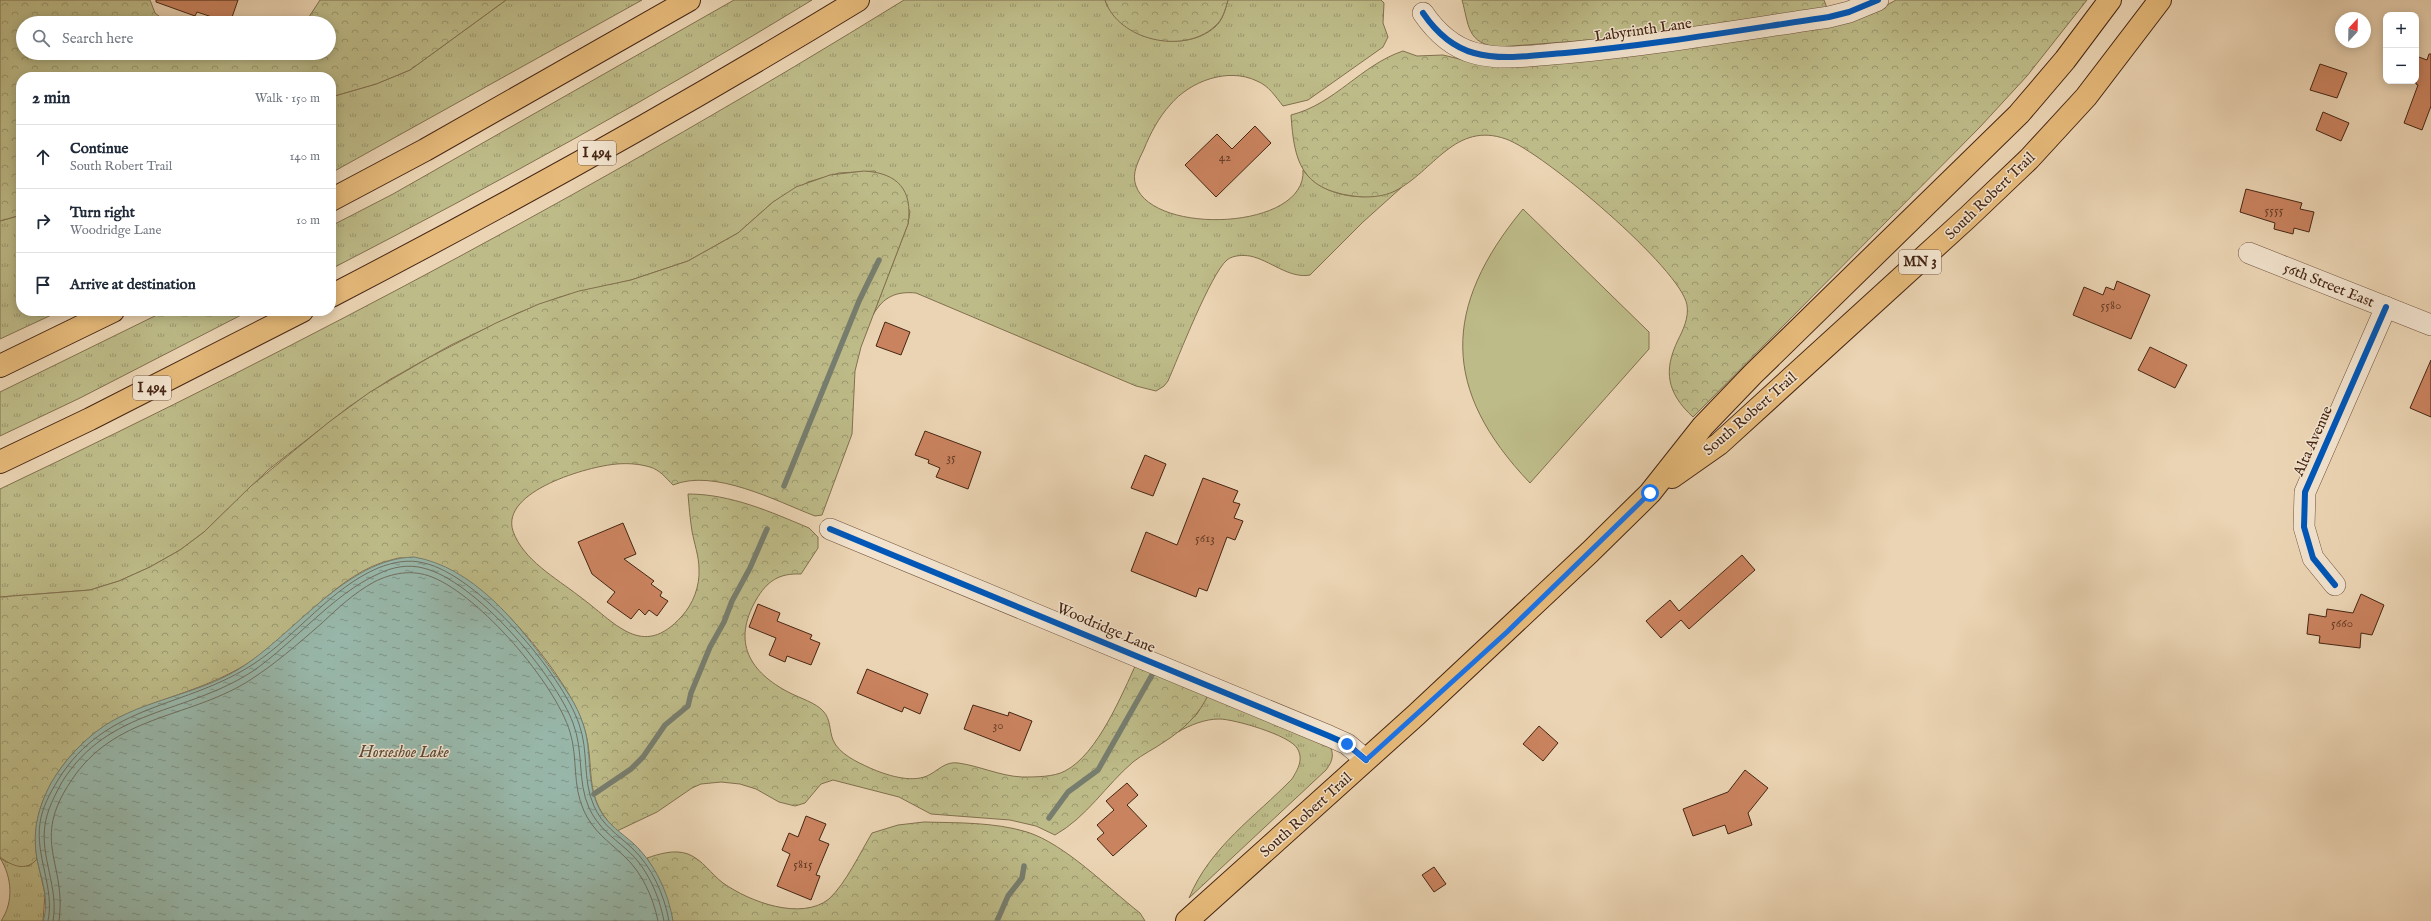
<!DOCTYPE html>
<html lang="en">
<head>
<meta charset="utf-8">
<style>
	body { margin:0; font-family:"IM FELL English",serif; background:#f2f2f3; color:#1f2937 }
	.controls { position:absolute; right:12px; top:12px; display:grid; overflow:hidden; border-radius:8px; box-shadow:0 2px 10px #0003 }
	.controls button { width:36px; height:36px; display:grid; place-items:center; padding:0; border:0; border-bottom:1px solid #e0e1e3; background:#fff; color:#1f2937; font:20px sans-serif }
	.compass { position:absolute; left:2335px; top:12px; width:36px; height:36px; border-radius:50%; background:#fff; box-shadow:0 2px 10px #0003; rotate:22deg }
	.stop { position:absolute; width:12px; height:12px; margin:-9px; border:3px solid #1a73e8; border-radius:50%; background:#fff }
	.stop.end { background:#1a73e8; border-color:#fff; box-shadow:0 1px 4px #0008 }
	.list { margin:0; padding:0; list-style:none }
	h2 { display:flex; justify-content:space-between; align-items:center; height:52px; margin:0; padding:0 16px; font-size:17px }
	h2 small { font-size:13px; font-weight:400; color:#747a83 }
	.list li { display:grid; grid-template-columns:26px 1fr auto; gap:12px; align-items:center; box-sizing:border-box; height:64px; padding:0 16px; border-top:1px solid #e0e1e3 }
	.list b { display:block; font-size:15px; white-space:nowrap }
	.list p { margin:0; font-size:13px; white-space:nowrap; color:#747a83 }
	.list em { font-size:13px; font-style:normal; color:#747a83 }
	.icon { flex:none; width:22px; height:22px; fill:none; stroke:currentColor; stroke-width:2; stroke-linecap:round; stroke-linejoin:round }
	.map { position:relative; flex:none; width:2431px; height:921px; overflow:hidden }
	.search { position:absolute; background:#fff; box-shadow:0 2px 10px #0003; left:16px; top:16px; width:320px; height:44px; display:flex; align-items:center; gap:10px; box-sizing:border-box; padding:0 14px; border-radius:22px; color:#747a83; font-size:15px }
	.panel { position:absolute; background:#fff; box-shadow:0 2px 10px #0003; left:16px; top:72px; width:320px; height:244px; border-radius:16px }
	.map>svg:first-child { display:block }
	.grass { fill:url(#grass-tufts); stroke:#82704e }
	.forest { fill:url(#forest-crowns); stroke:#82704e }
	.garden { fill:#bdbb88; stroke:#82704e }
	.water { fill:url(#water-ripples); stroke:#777e6f }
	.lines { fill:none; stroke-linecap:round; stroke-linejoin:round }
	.shore { stroke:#6f6f60; stroke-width:1 }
	.stream { stroke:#777e6f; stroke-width:5.5 }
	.building { fill:#ca835f; stroke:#462614 }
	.minor-casing { stroke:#6f523c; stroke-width:22 }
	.major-casing { stroke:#462614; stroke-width:24 }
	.highway-casing { stroke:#462614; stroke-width:24 }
	.minor { stroke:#f2e3ce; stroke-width:21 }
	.major { stroke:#e6ba7a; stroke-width:22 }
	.highway { stroke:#e6ba7a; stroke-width:22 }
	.cycleway-casing { stroke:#f2e3ce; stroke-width:8 }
	.cycleway { stroke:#0057b8; stroke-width:6 }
	.route { stroke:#1a73e8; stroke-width:5 }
	.labels { text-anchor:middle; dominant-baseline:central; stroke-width:3; stroke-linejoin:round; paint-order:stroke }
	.number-label { font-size:13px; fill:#673d27 }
	.shield { fill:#f2e3ce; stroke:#7a5f4c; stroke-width:1 }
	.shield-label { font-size:14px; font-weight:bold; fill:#462614 }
	.street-label { font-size:15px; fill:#462614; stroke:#f2e3ce }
	.water-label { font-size:16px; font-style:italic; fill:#5a4a3a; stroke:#f2e3ce }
</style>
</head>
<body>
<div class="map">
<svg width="2431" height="921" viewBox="0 0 2431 921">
	<defs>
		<pattern id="grass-tufts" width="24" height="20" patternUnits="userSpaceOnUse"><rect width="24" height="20" fill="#bdbb88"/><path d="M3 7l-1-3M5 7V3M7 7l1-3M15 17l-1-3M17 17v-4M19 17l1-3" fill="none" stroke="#9b986e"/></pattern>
		<pattern id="forest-crowns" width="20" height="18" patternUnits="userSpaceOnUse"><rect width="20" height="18" fill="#bdbb88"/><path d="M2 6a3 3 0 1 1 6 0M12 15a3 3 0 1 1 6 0" fill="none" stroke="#9b986e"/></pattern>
		<pattern id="water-ripples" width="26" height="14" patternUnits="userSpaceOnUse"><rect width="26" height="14" fill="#98b8ab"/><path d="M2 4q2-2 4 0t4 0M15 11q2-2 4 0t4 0" fill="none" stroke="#7e958a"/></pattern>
	</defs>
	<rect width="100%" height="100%" fill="#ebd4b3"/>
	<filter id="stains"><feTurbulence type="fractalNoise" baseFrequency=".005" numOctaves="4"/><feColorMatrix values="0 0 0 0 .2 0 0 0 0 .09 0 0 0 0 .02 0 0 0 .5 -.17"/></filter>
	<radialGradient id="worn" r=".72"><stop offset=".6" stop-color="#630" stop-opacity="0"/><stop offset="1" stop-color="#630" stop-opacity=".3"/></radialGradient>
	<g class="grass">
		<polygon points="506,0 642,0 331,173 331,97 376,84 410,70"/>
		<path d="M 734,0 L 812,0 C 655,96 494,185 331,269 L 331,226 L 393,194 Z"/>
		<path d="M 904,0 L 1105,0 C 1120,39 1183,55 1215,27 C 1223,20 1225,10 1228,0 L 1381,0 L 1384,3 L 1383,23 L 1388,37 L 1383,47 L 1308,100 L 1283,106 C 1275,96 1269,86 1257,81 C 1228,67 1190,81 1170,105 C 1159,117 1150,134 1144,149 C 1139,160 1131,173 1136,186 C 1154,236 1307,230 1303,170 C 1323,199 1373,204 1402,187 L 1363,222 L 1310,275 C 1289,279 1270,260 1250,256 C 1243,255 1233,255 1227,260 C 1211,273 1178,358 1168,381 L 1164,386 L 1156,391 L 1136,386 L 916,293 C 896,291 883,297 873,315 L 908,224 L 910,211 L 875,171 L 839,173 L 808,182 L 773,202 L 738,233 L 688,261 L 631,280 L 560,297 L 518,313 L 451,345 L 389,380 L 350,406 L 268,470 L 204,532 L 180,550 L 150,567 L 119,581 L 90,590 L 0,597 L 0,489 C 309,342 613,180 904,0 Z"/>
		<polygon points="21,215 21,311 60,311 0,339 0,221"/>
		<polygon points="165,311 249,311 80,398 0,436 0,392"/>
		<path d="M 1209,693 L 1328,743 C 1335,753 1333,761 1326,770 L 1189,898 C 1210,847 1255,817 1292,779 C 1298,769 1304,759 1297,748 C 1289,735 1234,719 1219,719 C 1205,719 1190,725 1178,732 L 1197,714 Z"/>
		<path d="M 0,858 L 6,862 L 29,866 L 37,859 L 45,894 L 43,921 L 1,921 C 14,902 12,877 0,858 Z"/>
	</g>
	<g class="forest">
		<polygon points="0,0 150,0 155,13 168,23 23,23 23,53 329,53 329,23 305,23 320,0 506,0 410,70 376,84 331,97 331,77 21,77 21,215 0,221"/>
		<path d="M 1105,0 L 1228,0 C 1225,10 1223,20 1214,27 C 1183,55 1118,40 1105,0 Z"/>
		<path d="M 1462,0 L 1824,0 L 1827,8 L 1617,38 L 1499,47 C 1466,44 1469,24 1462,0 Z"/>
		<path d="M 1896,0 L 2087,0 L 2027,76 L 1980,127 L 1693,417 C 1667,393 1663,371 1678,340 C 1683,330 1689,318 1687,305 C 1681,269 1543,152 1506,139 C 1455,121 1434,171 1395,191 C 1383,197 1367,198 1353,196 C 1301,189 1294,161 1291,115 C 1335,104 1361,65 1403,51 L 1417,56 L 1443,55 L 1480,64 L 1871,14 Z"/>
		<path d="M 864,171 C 898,173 913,190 908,224 L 861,347 L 855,371 L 852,434 L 822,515 L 815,516 C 776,501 714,468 673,485 C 666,478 660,470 650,467 C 640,464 628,463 617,464 C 589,466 500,491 513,531 C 523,560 556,578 579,596 C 615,622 642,661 682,616 C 693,604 700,586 699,569 C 699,556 694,543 692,531 C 690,519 689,506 688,494 C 731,494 771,512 809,528 L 818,537 L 818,548 L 801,574 C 779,573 767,581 756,600 C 732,642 749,672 790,693 C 800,698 816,703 823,711 C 831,719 829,730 833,740 C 839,754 857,762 870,768 C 886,775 910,783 927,776 C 938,771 945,761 958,763 C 980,766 1000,776 1022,777 C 1036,777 1054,777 1065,771 C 1098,754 1122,694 1137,662 L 1209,693 C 1200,714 1183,730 1164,742 C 1154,749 1143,754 1133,762 C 1106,785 1087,817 1055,835 L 1036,826 L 1010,820 L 931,814 L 899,797 L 833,780 L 821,784 L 805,803 L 795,806 L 779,802 L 756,789 L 740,784 L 721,782 L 701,784 L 692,788 L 657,812 L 617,831 C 583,798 595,774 586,734 C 576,688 506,604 466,580 C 454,573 418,561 404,558 C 400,557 395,559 391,560 C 339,572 297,630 253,660 C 182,707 103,698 54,779 C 38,805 33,829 37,859 C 26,872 12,866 0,857 L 0,597 L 90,590 L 119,581 L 150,567 L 180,550 L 204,532 L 251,486 L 329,422 L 370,392 L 430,357 L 496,323 L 539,304 L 579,291 L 631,280 L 688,261 L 738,233 L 773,202 L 796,187 L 830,175 Z"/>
		<path d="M 924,822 C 958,823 994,822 1027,832 C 1065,844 1108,888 1140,913 L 1145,921 L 673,921 L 662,885 L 647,858 C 659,854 674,849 688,854 C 703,860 711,874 723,883 C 750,902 801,921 829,899 C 846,883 860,853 872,833 L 898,825 Z"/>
	</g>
	<path class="garden" d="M 1523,209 L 1649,332 L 1649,349 L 1530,483 C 1441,390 1442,307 1523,209 Z"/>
	<path class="water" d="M 414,557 C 473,567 518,623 551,669 C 564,687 577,704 583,724 C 593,752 585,783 600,810 C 608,825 622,833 634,844 C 655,864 668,892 673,921 L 43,921 C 50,900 41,879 37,859 C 32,831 38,808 51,783 C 64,761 82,741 104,726 C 145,699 197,695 239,669 C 295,634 346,559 414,557 Z"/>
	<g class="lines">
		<g class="shore">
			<path d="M 48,921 C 55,888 35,856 40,823 C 42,808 50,793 58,780 C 106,702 186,709 255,663 C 297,635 331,588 378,568 C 393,562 409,559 424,563 C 478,575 562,674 579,724 C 589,751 582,780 594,806 C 602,825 617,834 632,848 C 652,867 664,894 669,921"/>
			<path d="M 53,921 C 59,888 40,857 45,825 C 47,810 55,795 62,782 C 109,707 186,715 253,671 C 295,642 333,594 378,574 C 392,567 408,564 423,568 C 475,580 555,675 573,723 C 584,751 577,781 589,808 C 598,827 612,837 626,849 C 647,867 659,895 664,921"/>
			<path d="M 59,921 C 67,862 30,842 71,781 C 114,715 186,719 247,682 C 274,665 298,644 322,623 C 338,608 354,593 374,582 C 392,573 412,569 432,577 C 480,596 555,683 570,732 C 578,758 572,785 584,811 C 593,831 608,841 623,855 C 642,872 653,897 658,921"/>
		</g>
		<g class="stream">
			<polyline points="784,486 859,301 879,260"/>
			<polyline points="594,794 631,769 643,757 665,725 688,706 691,693 710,647 724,622 732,601 750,568 767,529"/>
			<polyline points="1049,818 1068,792 1098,770 1152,675"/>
			<polyline points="997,921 1008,896 1022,878 1024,866"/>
		</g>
	</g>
	<g class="building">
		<polygon points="156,0 238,0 230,23 197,12 195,16 156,2"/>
		<polygon points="2429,54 2431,54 2431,106 2422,130 2404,123 2418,85 2416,84 2416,56 2427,60"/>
		<polygon points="2320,64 2347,73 2337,98 2310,90"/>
		<polygon points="2323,112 2349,123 2341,141 2316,130"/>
		<polygon points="1255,126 1271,143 1216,197 1185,165 1217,134 1232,149"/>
		<polygon points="2246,189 2302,203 2300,209 2314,212 2309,232 2294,228 2293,234 2274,229 2275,223 2240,212"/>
		<polygon points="2117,281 2150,295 2131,339 2073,315 2084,287 2103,295 2106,287 2114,290"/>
		<polygon points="885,322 910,332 901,355 876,346"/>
		<polygon points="2150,347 2187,365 2175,388 2138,370"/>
		<polygon points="2431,360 2431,417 2410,408"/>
		<polygon points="925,431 981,452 968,489 936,477 940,468 928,463 929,460 915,455"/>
		<polygon points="1145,455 1166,464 1153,496 1131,488"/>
		<polygon points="1203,478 1238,491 1233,502 1240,504 1234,518 1243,521 1235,540 1227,537 1207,591 1199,588 1196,597 1131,571 1146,532 1177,545"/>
		<polygon points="623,523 636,554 624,559 654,581 651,584 662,592 660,596 668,601 657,616 649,610 645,615 639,609 631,619 607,602 615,592 592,574 578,542"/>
		<polygon points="1742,555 1755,570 1689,629 1681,620 1661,638 1646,621 1670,600 1679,611"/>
		<polygon points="2361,594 2384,605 2372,635 2361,633 2360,648 2319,643 2320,636 2307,634 2309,614 2326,617 2327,609 2353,613"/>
		<polygon points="758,604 780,613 777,621 812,635 810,639 820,643 811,665 787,656 785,662 769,655 776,638 749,627"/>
		<polygon points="867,669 928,694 920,714 904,707 902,712 857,693"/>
		<polygon points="973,705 1008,716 1009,712 1032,721 1020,751 964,729"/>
		<polygon points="1539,726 1558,743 1543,761 1523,744"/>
		<polygon points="1745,770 1768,788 1748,813 1752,825 1728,834 1725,825 1693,836 1683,809 1728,792"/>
		<polygon points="1127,783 1138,795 1127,805 1147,826 1113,856 1097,839 1104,833 1097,825 1114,810 1106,801"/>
		<polygon points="806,816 826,824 819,840 829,844 816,875 820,876 811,900 777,886 790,854 782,850 789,833 798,837"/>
		<polygon points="1434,867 1446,884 1434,892 1422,875"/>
	</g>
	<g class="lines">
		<defs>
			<g id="minor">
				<path d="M 1423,13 C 1436,32 1452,47 1474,53 C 1502,61 1536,55 1565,53 C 1653,45 1741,30 1829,17 L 1849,12 L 1878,0"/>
				<polyline points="2249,253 2431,325"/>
				<polyline points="830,529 1329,736 1347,744 1366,760"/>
				<polyline points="2335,585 2313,558 2304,527 2305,492 2386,307"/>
			</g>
			<g id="major">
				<polyline points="1672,477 1719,444 1968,217 2029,159 2086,97 2160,0"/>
				<polyline points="1187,921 1416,715 1590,552 1650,493 1703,426 1753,374 2019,114 2065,60 2110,0"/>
			</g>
			<g id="highway">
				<polyline points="331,200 425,150 689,0"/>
				<path d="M 331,296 C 510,203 686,105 858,0"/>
				<polyline points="0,366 113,311"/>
				<polyline points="0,462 90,419 302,311"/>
			</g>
		</defs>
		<use href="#minor" class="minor-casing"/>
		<use href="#major" class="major-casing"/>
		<use href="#highway" class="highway-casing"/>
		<use href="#minor" class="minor"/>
		<use href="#major" class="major"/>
		<use href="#highway" class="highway"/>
		<defs>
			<g id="cycleway">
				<path d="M 1423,13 C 1436,32 1452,47 1474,53 C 1502,61 1536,55 1565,53 C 1653,45 1741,30 1829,17 L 1849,12 L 1878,0"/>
				<polyline points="830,529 1329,736 1347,744 1366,760"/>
				<polyline points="2335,585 2313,558 2304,527 2305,492 2386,307"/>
			</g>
		</defs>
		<use href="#cycleway" class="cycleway-casing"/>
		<use href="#cycleway" class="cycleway"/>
	</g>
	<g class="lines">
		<polyline class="route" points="1347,744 1366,760 1507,632 1650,493"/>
	</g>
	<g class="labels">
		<g class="number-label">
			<text x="1225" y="157">42</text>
			<text x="2274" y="210">5555</text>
			<text x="2111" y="305">5580</text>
			<text x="951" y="457">35</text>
			<text x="1205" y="538">5613</text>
			<text x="2342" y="623">5660</text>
			<text x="998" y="725">30</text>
			<text x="803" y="864">5815</text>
		</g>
		<g class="shield">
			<rect x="578" y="141" width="38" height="24" rx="3"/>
			<rect x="1899" y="250" width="42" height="24" rx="3"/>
			<rect x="133" y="376" width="38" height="24" rx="3"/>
		</g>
		<g class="shield-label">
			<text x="597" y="153">I 494</text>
			<text x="1920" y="262">MN 3</text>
			<text x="152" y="388">I 494</text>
		</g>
		<g class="street-label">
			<text transform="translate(1643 30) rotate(-8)">Labyrinth Lane</text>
			<text transform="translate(1990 196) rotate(-44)">South Robert Trail</text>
			<text transform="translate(2329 285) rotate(22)">56th Street East</text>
			<text transform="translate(1750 414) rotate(-41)">South Robert Trail</text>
			<text transform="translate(2313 441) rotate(-66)">Alta Avenue</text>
			<text transform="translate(1106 628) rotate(23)">Woodridge Lane</text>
			<text transform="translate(1306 815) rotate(-42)">South Robert Trail</text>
		</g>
		<g class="water-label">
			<text x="404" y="753">Horseshoe Lake</text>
		</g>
	</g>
	<rect width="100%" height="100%" filter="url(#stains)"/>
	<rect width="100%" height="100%" fill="url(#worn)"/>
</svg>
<div class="controls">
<button>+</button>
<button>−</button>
</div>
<svg class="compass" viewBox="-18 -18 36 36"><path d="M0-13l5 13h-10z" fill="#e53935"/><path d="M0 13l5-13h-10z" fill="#747a83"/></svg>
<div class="stop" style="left:1650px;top:493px"></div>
<div class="stop end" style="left:1347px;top:744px"></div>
<div class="search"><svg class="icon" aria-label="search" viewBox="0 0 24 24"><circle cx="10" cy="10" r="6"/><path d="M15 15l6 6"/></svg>Search here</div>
<section class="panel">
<h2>2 min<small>Walk · 150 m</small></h2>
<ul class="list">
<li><svg class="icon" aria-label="ahead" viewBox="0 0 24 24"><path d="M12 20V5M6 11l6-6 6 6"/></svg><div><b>Continue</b><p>South Robert Trail</p></div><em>140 m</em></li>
<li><svg class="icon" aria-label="right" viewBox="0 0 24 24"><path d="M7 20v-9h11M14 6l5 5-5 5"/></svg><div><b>Turn right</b><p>Woodridge Lane</p></div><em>10 m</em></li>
<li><svg class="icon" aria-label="arrive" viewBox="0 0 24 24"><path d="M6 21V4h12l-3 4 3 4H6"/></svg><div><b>Arrive at destination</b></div></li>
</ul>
</section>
</div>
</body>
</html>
